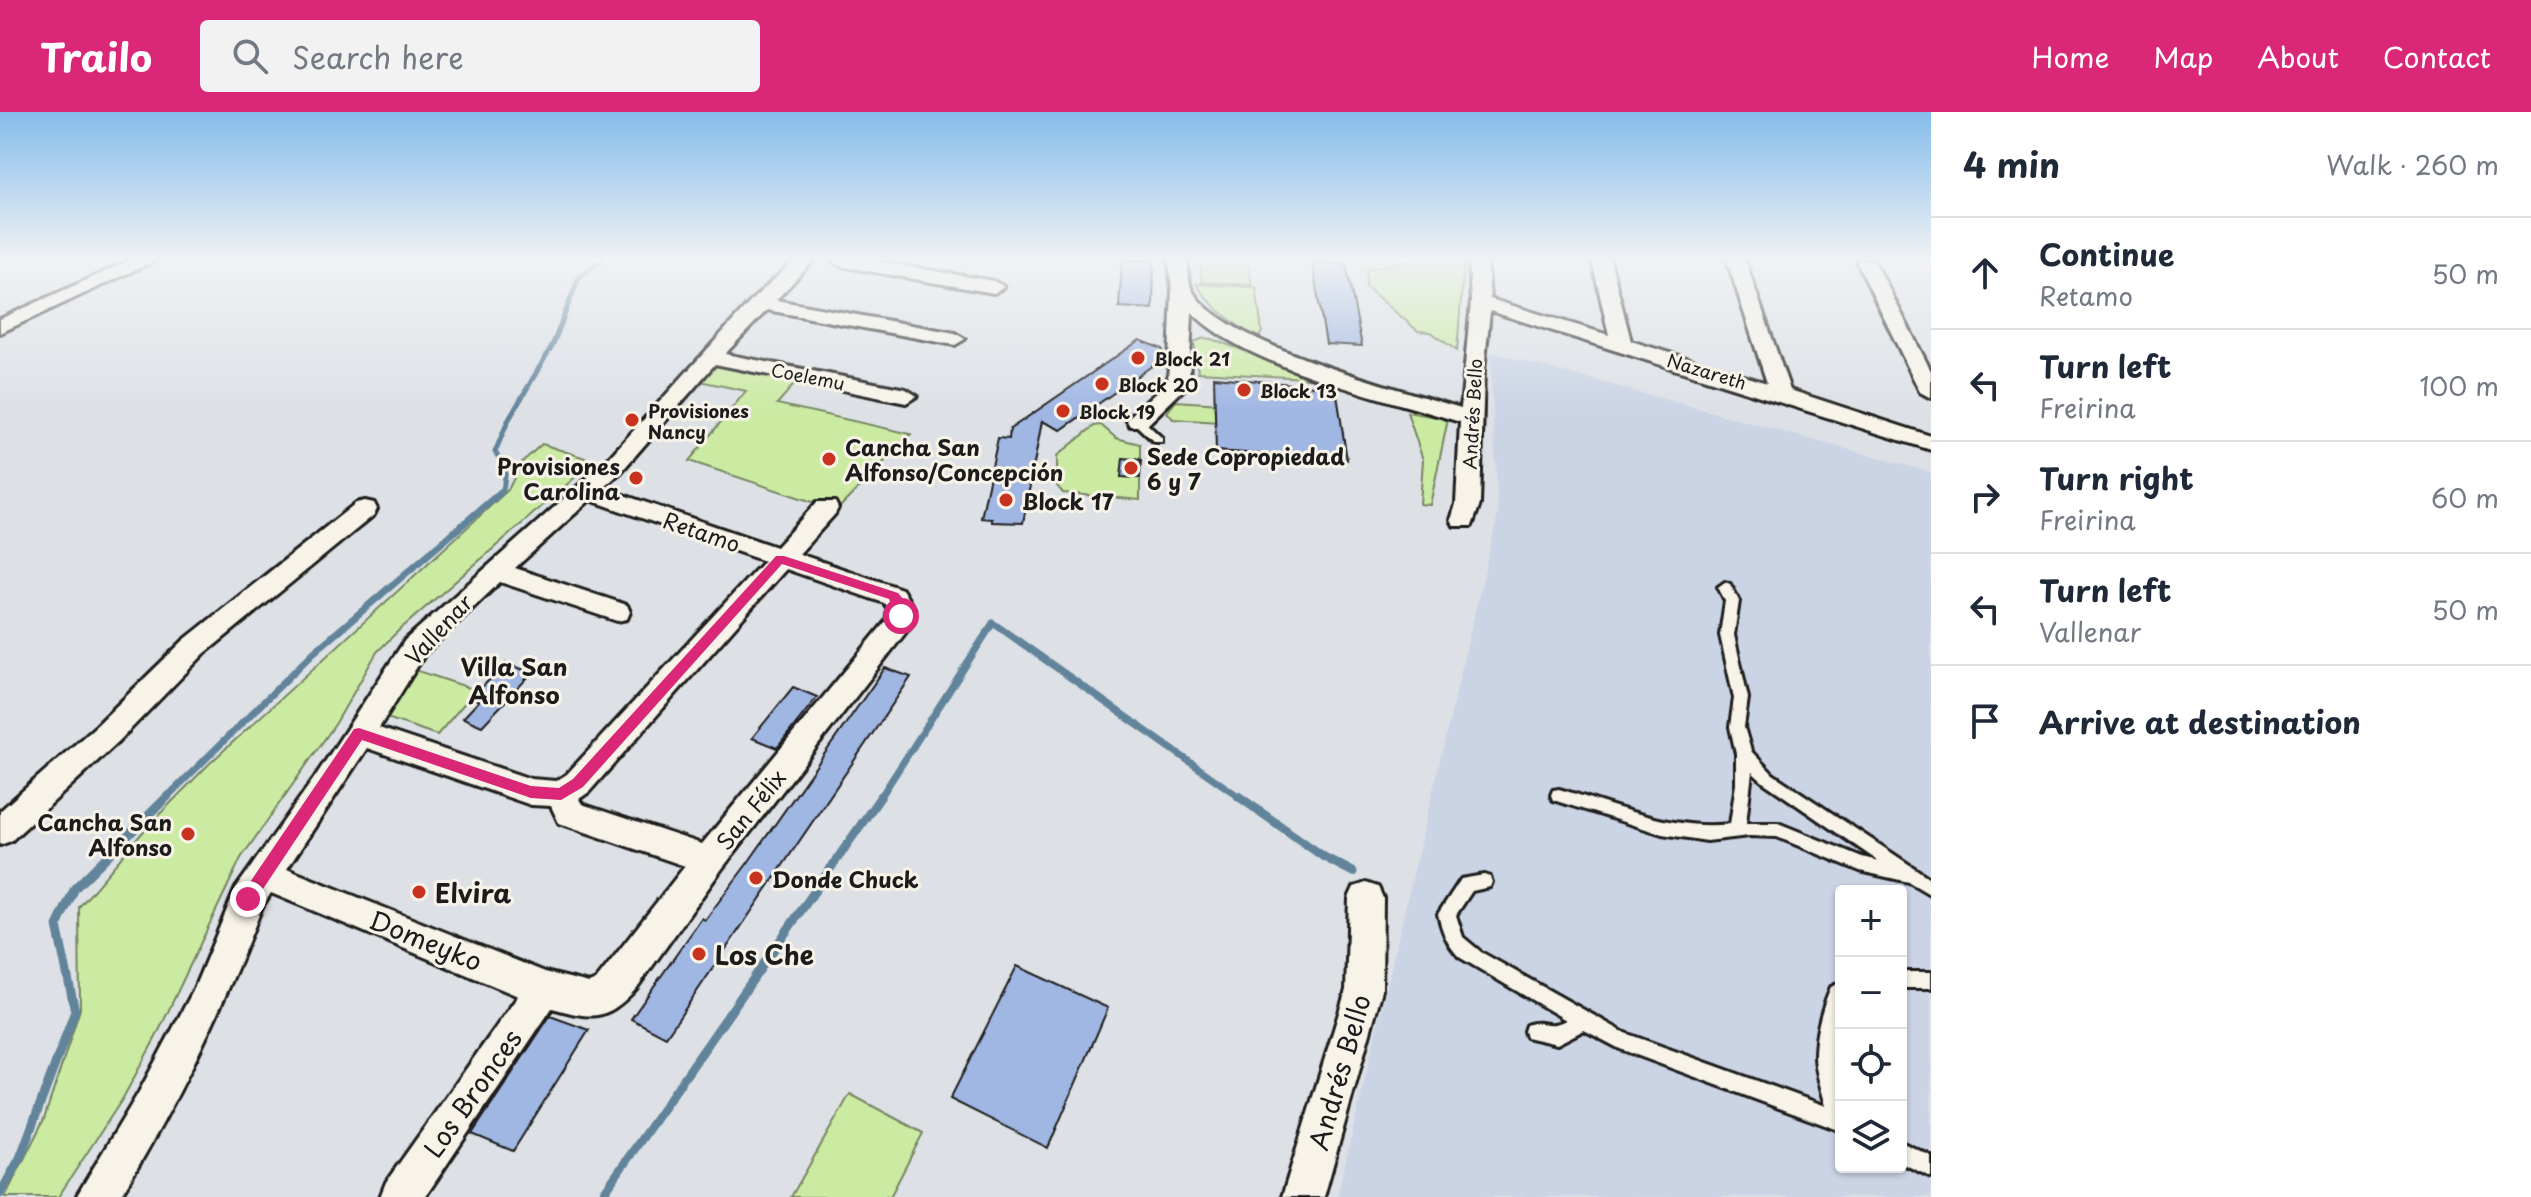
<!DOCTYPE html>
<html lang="en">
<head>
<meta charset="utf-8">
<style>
	body { margin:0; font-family:"Playpen Sans",sans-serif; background:#f2f2f3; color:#1f2937 }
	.controls { position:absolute; right:24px; bottom:24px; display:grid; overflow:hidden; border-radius:8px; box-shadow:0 2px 6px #0004 }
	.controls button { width:72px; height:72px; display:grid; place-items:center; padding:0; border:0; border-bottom:2px solid #e0e1e3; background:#fff; color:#1f2937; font:40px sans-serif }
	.stop { position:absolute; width:24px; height:24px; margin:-18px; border:6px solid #db2777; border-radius:50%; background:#fff }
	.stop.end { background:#db2777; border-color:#fff; box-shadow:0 2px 8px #0008 }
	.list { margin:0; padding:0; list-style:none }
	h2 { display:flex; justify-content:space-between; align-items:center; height:104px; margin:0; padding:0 32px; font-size:34px }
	h2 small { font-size:26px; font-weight:400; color:#747a83 }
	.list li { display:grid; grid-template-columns:52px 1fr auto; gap:24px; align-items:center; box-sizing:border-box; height:112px; padding:0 32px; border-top:2px solid #e0e1e3 }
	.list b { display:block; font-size:30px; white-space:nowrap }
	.list p { margin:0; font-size:26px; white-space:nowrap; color:#747a83 }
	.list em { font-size:26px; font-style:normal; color:#747a83 }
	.icon { flex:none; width:44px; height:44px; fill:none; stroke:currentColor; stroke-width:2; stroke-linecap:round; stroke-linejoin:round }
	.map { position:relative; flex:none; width:1931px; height:1085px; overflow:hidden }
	header { display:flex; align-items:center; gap:48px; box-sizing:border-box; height:112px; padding:0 40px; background:#db2777; color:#fff }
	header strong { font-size:38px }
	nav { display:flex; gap:44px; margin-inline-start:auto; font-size:28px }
	.search { width:560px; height:72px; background:#f2f2f3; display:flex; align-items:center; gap:20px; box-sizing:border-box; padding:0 28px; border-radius:8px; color:#747a83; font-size:30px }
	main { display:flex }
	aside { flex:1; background:#fff }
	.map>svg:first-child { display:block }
	.built { fill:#cbd4e5; fill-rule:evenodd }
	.green { fill:#cbeba3; stroke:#748460; stroke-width:2 }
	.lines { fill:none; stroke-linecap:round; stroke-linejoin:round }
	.stream-far2 { stroke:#62849b; stroke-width:5 }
	.stream-far1 { stroke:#62849b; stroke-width:7 }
	.stream { stroke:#62849b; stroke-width:9 }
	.building { fill:#a0b6e3; stroke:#1c1c1c; stroke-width:2 }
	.lane-casing { stroke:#1c1c1c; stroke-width:6 }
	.street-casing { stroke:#1c1c1c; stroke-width:6 }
	.lane { fill:#f7f3e8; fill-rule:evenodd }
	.street { fill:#f7f3e8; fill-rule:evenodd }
	.route { fill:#db2777 }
	.poi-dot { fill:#c8321e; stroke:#f7f3e8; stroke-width:3 }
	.labels { text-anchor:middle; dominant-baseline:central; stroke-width:6; stroke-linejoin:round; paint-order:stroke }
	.far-poi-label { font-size:18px; font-weight:bold; fill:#1c1c1c; stroke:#f7f3e8; text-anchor:start }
	.far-street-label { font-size:18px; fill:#1c1c1c; stroke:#f7f3e8 }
	.poi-label { font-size:22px; font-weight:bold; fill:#1c1c1c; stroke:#f7f3e8; text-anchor:start }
	.street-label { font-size:22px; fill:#1c1c1c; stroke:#f7f3e8 }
	.neighbourhood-label { font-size:24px; font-weight:bold; fill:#1c1c1c; stroke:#f7f3e8 }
	.near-poi-label { font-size:26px; font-weight:bold; fill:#1c1c1c; stroke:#f7f3e8; text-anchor:start }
	.near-street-label { font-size:26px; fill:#1c1c1c; stroke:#f7f3e8 }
</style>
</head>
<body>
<header>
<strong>Trailo</strong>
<div class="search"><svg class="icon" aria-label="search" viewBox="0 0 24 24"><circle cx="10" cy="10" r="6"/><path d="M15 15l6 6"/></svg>Search here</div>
<nav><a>Home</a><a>Map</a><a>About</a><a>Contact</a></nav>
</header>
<main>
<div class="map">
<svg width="1931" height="1085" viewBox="0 0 1931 1085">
	<rect width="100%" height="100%" fill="#dde1e6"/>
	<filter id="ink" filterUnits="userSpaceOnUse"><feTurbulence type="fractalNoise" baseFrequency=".0125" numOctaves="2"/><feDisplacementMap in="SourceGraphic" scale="16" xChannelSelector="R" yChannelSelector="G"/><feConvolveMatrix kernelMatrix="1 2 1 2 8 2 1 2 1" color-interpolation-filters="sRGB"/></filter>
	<g filter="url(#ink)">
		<path class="built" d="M 1490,240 L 1931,360 L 1931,1085 L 1337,1085 L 1498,402 ZM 1841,779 L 1901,779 L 1901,1055 L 1841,1055 Z"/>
		<g class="green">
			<polygon points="1200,148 1247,148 1252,173 1202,170"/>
			<polygon points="1412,148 1464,148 1457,239 1431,220 1418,219 1366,175 1367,157"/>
			<path d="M 1196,172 L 1256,175 L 1262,220 L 1258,227 C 1234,212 1212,196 1196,172 Z"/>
			<polygon points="1204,226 1211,227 1325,267 1198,260 1194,230"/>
			<polygon points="712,249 798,268 777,292 911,322 837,398 689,349 746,279 695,268"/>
			<polygon points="1176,289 1295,297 1298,315 1173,307 1167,300"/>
			<polygon points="1407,300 1448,307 1430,393 1420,392 1423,348"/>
			<polygon points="1101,313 1116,326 1140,332 1140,388 1063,381 1057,374 1057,344 1094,314"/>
			<polygon points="542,332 594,349 396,521 377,540 336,611 241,746 156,925 123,986 66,1073 58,1085 5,1085 44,1007 80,897 79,795 148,714 209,652 508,378 522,350"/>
			<polygon points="400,553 476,578 437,623 372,601"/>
			<polygon points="850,982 923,1021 890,1085 791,1085"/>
		</g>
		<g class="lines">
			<polyline class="stream-far2" points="499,381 503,378 506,357 495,340 508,309 553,232 579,165 602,148"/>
			<g class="stream-far1">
				<polyline points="166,686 313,541 502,379"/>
				<polyline points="880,686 993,511 1241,686"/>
			</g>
			<g class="stream">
				<polyline points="1238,684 1324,745 1353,760"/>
				<polyline points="0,1082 20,1046 75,899 57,814 75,776 168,684"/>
				<polyline points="601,1085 881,684"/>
			</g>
		</g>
		<g class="building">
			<polygon points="1122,148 1154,148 1153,197 1119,195"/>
			<polygon points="1312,150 1346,152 1362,234 1326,232"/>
			<polygon points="1140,228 1162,237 1166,244 1061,318 1042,309 1023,411 992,410 992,407 981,406 998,326 1009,327 1010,317"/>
			<polygon points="1214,265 1336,276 1347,348 1216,339"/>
			<polygon points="1123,346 1141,348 1140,366 1121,365"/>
			<polygon points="506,551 532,561 482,614 463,606 479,589 471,586"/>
			<polygon points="885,556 911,565 666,925 631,907 702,806 705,808 747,752"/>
			<polygon points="793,575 817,585 777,636 752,626"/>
			<polygon points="1017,854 1108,896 1048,1036 950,987"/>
			<polygon points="550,904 589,918 513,1039 472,1022"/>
		</g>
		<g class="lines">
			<defs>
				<g id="lane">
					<polygon points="1138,306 1142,307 1162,326 1162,330 1154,330 1134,311 1132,309"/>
					<path d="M 1725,470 L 1730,472 L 1739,489 L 1734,523 L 1748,586 L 1744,615 L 1751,639 L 1773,662 L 1931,767 L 1931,783 L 1909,770 L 1860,759 L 1777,725 L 1749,724 L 1707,729 L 1662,722 L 1553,688 L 1551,683 L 1553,678 L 1559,677 C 1614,693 1672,719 1730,712 L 1736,672 L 1736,642 L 1730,615 L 1734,586 L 1720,523 L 1725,489 L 1718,475 ZM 1752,660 L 1763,670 L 1878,749 L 1862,745 L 1778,711 L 1746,711 Z"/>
					<path d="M 1484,763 L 1490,765 L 1492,770 L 1490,775 L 1472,779 L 1456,803 L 1463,825 L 1481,840 L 1625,921 L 1826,994 C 1822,978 1815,959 1815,944 C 1815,922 1822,895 1831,875 L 1841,870 L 1841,900 L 1833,945 L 1841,976 L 1841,1019 L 1620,937 L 1584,918 L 1557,932 L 1526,925 L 1524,919 L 1526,913 C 1543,906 1547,918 1566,908 L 1459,845 C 1447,832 1442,819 1438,802 L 1461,767 Z"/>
					<rect x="1901" y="860" width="30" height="16"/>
					<polygon points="1901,1030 1931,1044 1931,1065 1901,1051"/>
				</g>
				<g id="street">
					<polygon points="131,148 156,148 0,221 0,207"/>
					<path d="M 795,148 L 814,148 L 776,188 L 955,221 L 965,227 L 955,233 L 767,198 L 725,242 L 906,277 L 917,284 L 906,291 L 715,252 L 621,360 L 603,376 L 776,435 L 817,390 L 835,390 L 838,396 L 835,402 L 799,442 L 902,477 L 914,497 L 913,511 L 721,758 L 636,877 C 605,910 592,907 552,896 L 425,1085 L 380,1085 L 386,1070 L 518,884 L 271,781 L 262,795 C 221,900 179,988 120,1085 L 76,1085 L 139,980 L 193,879 L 236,776 L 315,665 L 405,528 L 605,350 L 753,187 ZM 590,388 L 764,449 L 567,662 L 556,669 L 531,667 L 379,616 L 425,542 L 500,470 L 617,509 L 627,507 L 630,500 L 627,493 L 515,456 ZM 786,457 L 884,491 L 888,497 L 886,509 L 702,732 L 582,692 L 579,687 L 589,680 ZM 367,636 L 531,693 L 551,694 L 559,711 L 685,754 L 596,868 L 589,871 L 545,860 L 287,757 Z"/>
					<polygon points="831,148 869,148 994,169 1004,175 994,181 840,154"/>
					<path d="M 1169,148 L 1187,148 C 1188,156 1188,170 1192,178 C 1220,232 1401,277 1461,296 L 1471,190 L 1469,148 L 1487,148 L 1490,187 L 1609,223 L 1592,148 L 1610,148 L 1631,229 L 1767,271 L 1727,148 L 1745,148 L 1790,278 L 1931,324 L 1931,338 L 1490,199 L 1484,259 L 1480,392 L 1472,414 L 1454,414 L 1451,408 L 1456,392 L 1460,310 C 1387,287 1242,254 1192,200 L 1189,272 L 1146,314 L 1130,314 L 1127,309 L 1130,304 L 1168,270 L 1172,179 Z"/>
					<polygon points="1856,148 1874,148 1931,259 1931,286 1920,280"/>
					<polygon points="365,389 374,391 377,397 374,403 204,542 119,629 11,729 0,733 0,699 97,613 184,528 356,391"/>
					<polygon points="1366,771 1378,775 1383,786 1382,878 1324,1085 1282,1085 1346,878 1349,786 1354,775"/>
				</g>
			</defs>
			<use href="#lane" class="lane-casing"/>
			<use href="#street" class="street-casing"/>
			<use href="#lane" class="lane"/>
			<use href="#street" class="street"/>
		</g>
	</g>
	<linearGradient id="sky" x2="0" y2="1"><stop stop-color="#85bceb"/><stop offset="0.49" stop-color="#f0f2f4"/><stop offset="1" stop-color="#f0f2f4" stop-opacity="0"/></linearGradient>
	<rect width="1931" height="299" fill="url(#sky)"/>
	<polygon class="route" points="776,444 784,444 898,481 905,489 907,504 901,508 897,507 889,487 782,452 583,675 561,688 531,686 362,628 253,792 242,792 242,782 354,617 359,616 531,674 559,676 573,667"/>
	<g class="poi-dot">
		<circle cx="1138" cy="246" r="8"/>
		<circle cx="1102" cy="272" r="8"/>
		<circle cx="1244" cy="278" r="8"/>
		<circle cx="1063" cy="299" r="8"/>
		<circle cx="632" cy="308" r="8"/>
		<circle cx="829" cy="347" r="8"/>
		<circle cx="1131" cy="356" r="8"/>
		<circle cx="636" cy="366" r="8"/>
		<circle cx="1006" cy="388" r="8"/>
		<circle cx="188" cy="722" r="8"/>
		<circle cx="756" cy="766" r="8"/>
		<circle cx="419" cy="780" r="8"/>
		<circle cx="699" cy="842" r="8"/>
	</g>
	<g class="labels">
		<g class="far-poi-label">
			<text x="1154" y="246">Block 21</text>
			<text x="1118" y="272">Block 20</text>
			<text x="1260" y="278">Block 13</text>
			<text x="648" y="298">Provisiones<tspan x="648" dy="21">Nancy</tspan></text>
			<text x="1079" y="299">Block 19</text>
		</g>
		<g class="far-street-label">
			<text transform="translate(1707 259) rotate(17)">Nazareth</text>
			<text transform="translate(808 264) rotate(11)">Coelemu</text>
			<text transform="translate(1472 302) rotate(-87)">Andrés Bello</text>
		</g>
		<g class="poi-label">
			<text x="845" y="334">Cancha San<tspan x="845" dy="25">Alfonso/Concepción</tspan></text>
			<text x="1147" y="343">Sede Copropiedad<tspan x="1147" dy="25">6 y 7</tspan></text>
			<text x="620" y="353" text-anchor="end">Provisiones<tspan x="620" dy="25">Carolina</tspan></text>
			<text x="1022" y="388">Block 17</text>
			<text x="172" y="709" text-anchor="end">Cancha San<tspan x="172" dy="25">Alfonso</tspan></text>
			<text x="772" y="766">Donde Chuck</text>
		</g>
		<g class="street-label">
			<text transform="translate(702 419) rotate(19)">Retamo</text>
			<text transform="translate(438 517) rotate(-47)">Vallenar</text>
			<text transform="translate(750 697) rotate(-51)">San Félix</text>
		</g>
		<g class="neighbourhood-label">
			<text x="514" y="554">Villa San<tspan x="514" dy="28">Alfonso</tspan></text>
		</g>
		<g class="near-poi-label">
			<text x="435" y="780">Elvira</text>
			<text x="715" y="842">Los Che</text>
		</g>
		<g class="near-street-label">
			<text transform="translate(426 828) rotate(22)">Domeyko</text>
			<text transform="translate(1339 960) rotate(-74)">Andrés Bello</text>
			<text transform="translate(472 981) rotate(-55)">Los Bronces</text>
		</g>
	</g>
</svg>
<div class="controls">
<button>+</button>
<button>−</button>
<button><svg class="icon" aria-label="locate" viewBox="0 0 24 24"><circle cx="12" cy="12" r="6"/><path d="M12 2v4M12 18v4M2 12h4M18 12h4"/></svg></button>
<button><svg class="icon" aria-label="layers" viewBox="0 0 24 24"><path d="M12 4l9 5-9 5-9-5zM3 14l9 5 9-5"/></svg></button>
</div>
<div class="stop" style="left:901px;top:504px"></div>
<div class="stop end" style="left:248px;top:787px"></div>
</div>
<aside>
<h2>4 min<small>Walk · 260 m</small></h2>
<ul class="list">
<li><svg class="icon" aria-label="ahead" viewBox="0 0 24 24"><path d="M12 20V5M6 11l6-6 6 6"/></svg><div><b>Continue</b><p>Retamo</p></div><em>50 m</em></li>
<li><svg class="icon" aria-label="left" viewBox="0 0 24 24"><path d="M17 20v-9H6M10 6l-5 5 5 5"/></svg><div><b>Turn left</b><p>Freirina</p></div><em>100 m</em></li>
<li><svg class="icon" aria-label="right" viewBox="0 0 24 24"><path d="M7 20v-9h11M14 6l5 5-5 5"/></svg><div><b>Turn right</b><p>Freirina</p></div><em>60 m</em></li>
<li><svg class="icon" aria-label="left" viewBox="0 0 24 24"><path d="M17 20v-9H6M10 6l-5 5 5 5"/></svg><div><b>Turn left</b><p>Vallenar</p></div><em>50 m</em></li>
<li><svg class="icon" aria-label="arrive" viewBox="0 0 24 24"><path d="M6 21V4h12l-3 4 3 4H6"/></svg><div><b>Arrive at destination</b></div></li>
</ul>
</aside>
</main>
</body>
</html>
